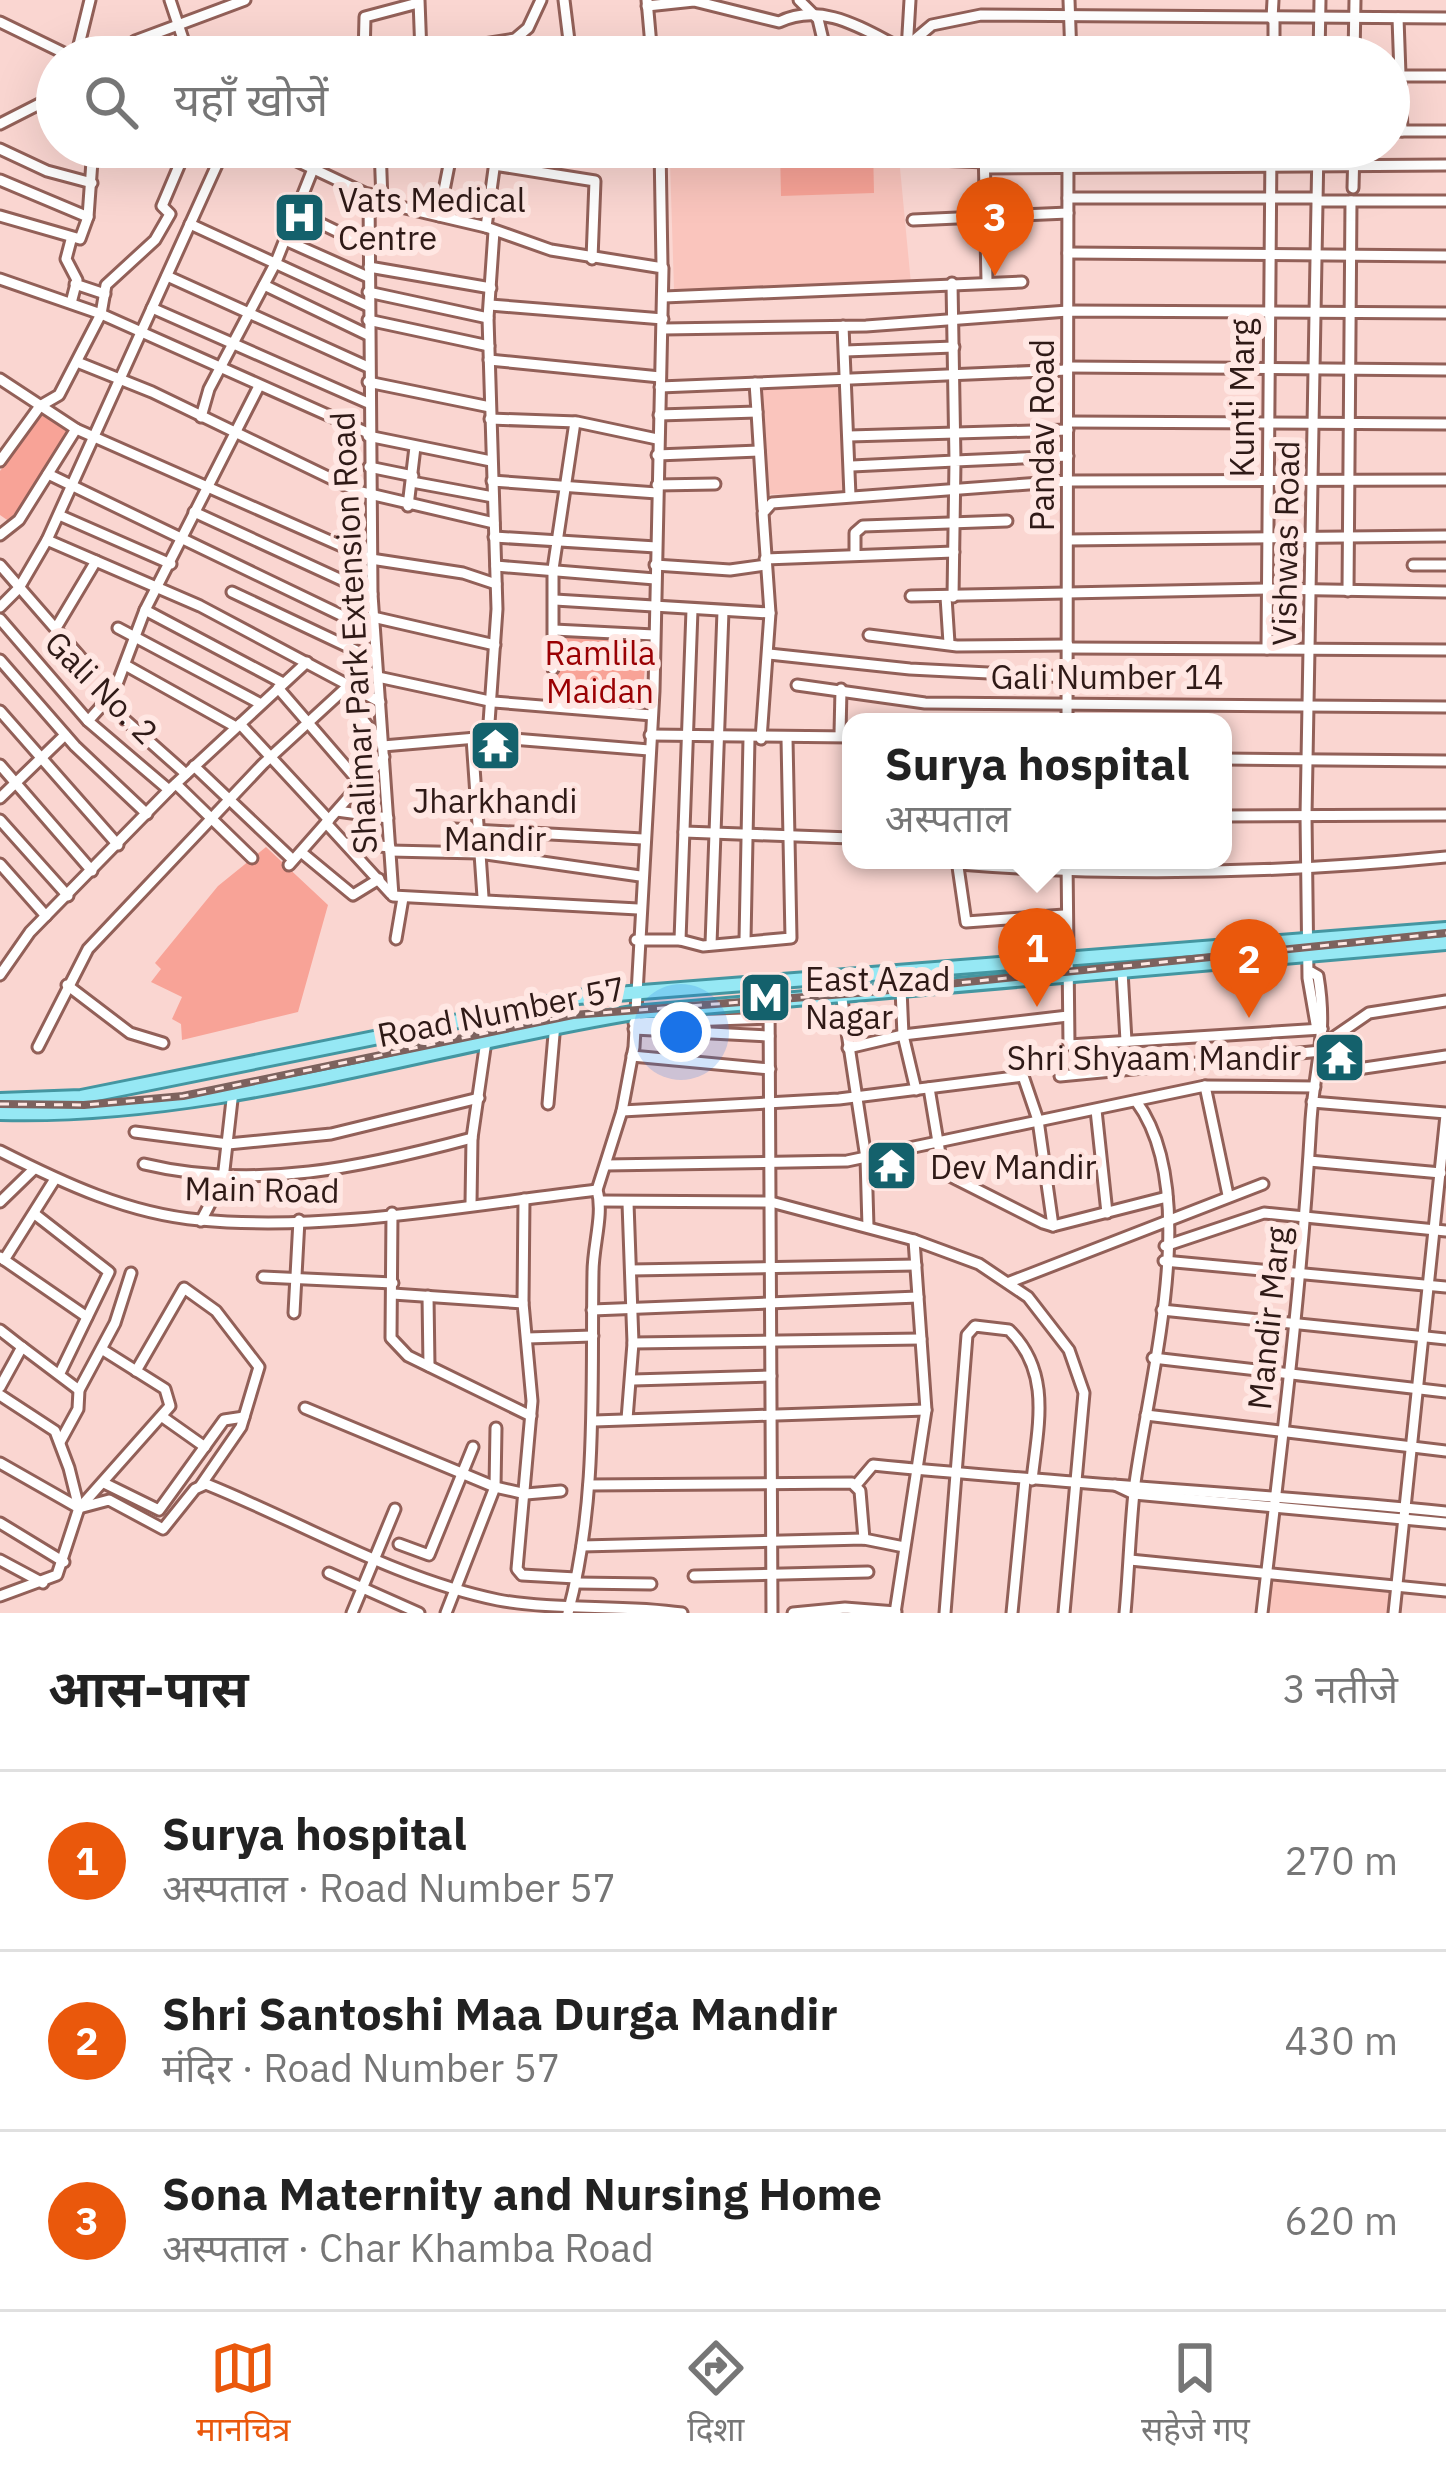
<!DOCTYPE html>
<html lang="hi">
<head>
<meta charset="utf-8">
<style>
	body { margin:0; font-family:"IBM Plex Sans","Noto Sans Devanagari",sans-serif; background:#f2f2f2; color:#222 }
	.you { position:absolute; left:681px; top:1032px; width:42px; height:42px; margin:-30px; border:9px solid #fff; border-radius:50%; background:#1a73e8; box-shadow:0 0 0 18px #1a73e833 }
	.badge { display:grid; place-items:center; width:78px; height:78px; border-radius:50%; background:#ea580c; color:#fff; font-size:39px; font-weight:700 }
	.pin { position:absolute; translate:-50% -99px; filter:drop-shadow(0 3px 6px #0008) }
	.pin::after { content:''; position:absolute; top:63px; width:42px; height:36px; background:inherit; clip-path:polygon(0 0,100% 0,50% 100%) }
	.popup { position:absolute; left:842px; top:713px; width:390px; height:156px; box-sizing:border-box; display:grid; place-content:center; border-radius:24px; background:#fff; filter:drop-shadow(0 3px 9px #0005); font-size:39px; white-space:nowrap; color:#767676 }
	.popup b { font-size:45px; color:#222 }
	.popup::after { content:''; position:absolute; left:50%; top:100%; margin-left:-24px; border:24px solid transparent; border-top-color:#fff }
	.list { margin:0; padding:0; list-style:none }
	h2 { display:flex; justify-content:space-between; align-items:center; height:156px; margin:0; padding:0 48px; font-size:51px }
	h2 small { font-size:39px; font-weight:400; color:#767676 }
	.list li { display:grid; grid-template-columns:78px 1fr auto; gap:36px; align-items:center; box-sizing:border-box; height:180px; padding:0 48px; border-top:3px solid #e0e0e0 }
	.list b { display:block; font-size:45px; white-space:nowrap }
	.list p { margin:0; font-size:39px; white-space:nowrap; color:#767676 }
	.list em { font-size:39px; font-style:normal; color:#767676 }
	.icon { flex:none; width:66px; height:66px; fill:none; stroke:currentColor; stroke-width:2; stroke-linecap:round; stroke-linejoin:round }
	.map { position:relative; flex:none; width:1446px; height:1613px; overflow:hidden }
	.search { position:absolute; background:#fff; box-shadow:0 12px 48px #0002; left:36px; right:36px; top:36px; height:132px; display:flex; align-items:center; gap:30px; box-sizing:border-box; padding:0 42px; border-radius:66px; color:#767676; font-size:45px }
	.sheet { height:696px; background:#fff }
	nav { display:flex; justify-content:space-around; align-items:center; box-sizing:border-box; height:168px; border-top:3px solid #e0e0e0; background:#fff; font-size:33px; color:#767676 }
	nav a { display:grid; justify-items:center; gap:6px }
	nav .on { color:#ea580c }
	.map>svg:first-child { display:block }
	.built { fill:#fac5bd }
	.green { fill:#f8a397 }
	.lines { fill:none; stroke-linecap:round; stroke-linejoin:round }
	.minor-casing { stroke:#926058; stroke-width:15 }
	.major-casing { stroke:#4496a1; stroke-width:18 }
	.minor { stroke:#fff; stroke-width:9 }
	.major { stroke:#96e8f4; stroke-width:12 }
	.rail-casing { stroke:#7d625e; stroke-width:8 }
	.rail { stroke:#ffe7e3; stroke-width:3; stroke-dasharray:9; stroke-linecap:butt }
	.labels { text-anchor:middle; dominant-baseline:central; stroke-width:12; stroke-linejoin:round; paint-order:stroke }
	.poi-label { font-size:33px; fill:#2f1a17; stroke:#ffe7e3; text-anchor:start }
	.street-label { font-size:33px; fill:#2f1a17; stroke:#ffe7e3 }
	.park-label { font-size:33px; fill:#9a0003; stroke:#ffe7e3 }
</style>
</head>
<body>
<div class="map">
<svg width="1446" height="1613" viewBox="0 0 1446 1613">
	<rect width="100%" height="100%" fill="#fad6d1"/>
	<g class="built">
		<polygon points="765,147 898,147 911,284 674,290 670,162"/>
		<polygon points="850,385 854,496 765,494 760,388"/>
		<polygon points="1271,1577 1389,1590 1387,1613 1267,1613"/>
	</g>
	<g class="green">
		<polygon points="873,147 874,193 781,196 780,148"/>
		<polygon points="42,412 69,429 13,524 0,515 0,471"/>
		<polygon points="559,633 648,635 641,710 553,702"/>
		<polygon points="266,847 328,905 298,1012 182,1040 181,1024 172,1019 182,997 151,982 161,969 155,963 218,886"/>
	</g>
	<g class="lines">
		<defs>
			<g id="minor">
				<polyline points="170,0 189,57"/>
				<polyline points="419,0 421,54 515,39 528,28 541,0"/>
				<polyline points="564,0 571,57"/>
				<polyline points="647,0 652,57"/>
				<polyline points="799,0 818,19 827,57"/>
				<polyline points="1069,0 1071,57"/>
				<path d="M 647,6 L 694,1 L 779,22 C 824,0 867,32 907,51"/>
				<polyline points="1398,18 1402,131"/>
				<polyline points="1272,19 1273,0"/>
				<polyline points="0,22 72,57"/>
				<polyline points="135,41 245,0"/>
				<polyline points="907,51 910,0"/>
				<polyline points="76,57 90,0"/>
				<polyline points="364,57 365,17 418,3"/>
				<polyline points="894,57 932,25 981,15 1446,18"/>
				<polyline points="1274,57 1274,19"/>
				<polyline points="1319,57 1320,0"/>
				<polyline points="1354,57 1355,0"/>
				<polyline points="1389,76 1446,76"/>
				<polyline points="0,124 57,95"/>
				<polyline points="1389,131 1446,131"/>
				<path d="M 267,147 L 388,204 L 486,227 L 551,250 L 663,268 L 654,691 L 634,1047 L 622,1111 L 597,1190 C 604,1214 593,1245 593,1272 C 591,1386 598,1501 568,1613"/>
				<polyline points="380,147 450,160 439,216"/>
				<polyline points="380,147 382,201"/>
				<polyline points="660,147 662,265"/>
				<polyline points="984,147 987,281"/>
				<polyline points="1318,147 1306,816 1308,978 1316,1024 1322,1029"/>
				<polyline points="0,149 47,171 92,183"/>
				<polyline points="661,152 703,147"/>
				<polyline points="913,159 985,162"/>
				<polyline points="494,165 595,181 592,259"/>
				<polyline points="985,168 1446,165"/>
				<polyline points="0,180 88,217"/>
				<polyline points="1353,188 1354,147"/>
				<polyline points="369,194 372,594 393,896 638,909"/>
				<polyline points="1068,198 1317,198"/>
				<polyline points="1317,201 1446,201"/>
				<polyline points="297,212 367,246"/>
				<polyline points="0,216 80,239 88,217 93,147"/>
				<polyline points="913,220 1068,213"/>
				<polyline points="190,224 368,306"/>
				<polyline points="486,227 497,147"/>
				<polyline points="285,240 368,277"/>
				<polyline points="1068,253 1446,256"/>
				<polyline points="369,267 491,288"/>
				<polyline points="167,276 368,367"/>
				<polyline points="0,279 101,314 106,285 155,240 170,214 162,206 187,147"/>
				<polyline points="75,284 105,294"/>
				<polyline points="264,285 368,335"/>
				<polyline points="368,292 488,318"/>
				<polyline points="664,297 1022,282"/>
				<polyline points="71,303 77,280 66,259 71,240"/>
				<polyline points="490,305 663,319"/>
				<polyline points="152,308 368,403"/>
				<polyline points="368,320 489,346"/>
				<polyline points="843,326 850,496"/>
				<polyline points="663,329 866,326 1068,311 1446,313"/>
				<polyline points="845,351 954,347"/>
				<polyline points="489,360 660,377"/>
				<polyline points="77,362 152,392 357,491 494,523"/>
				<polyline points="1067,367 1446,370"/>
				<polyline points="0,379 76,429"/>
				<polyline points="368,382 490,407"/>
				<polyline points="660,387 1067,370"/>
				<polyline points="757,412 763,509"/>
				<polyline points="659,415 757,412 755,383"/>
				<polyline points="201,417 209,389 276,262 313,169"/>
				<polyline points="490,419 577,422 657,439"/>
				<polyline points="1068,422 1446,424"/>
				<polyline points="368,436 491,461"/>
				<polyline points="849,436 1068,430"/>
				<polyline points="657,455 759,451"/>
				<polyline points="0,461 40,406 59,395 101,314 368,433"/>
				<polyline points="852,466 955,461 952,283"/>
				<polyline points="369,467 413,476"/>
				<polyline points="48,474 374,631"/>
				<polyline points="492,481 657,493"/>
				<polyline points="412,482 493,497"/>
				<polyline points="657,485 715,484"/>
				<polyline points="408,506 415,447"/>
				<polyline points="194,512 372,594"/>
				<polyline points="59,515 171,564"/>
				<polyline points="0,535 19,520 76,429 371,559 463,573 496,584"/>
				<polyline points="494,537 656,547"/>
				<polyline points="47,540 200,606 380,702"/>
				<polyline points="1068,540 1446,536"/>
				<polyline points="855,554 855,533 863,526 1007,521"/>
				<polyline points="765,559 954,552"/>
				<polyline points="0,565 88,666"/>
				<polyline points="655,565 730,570 766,565"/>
				<polyline points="1413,565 1446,565"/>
				<polyline points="496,566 655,579"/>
				<polyline points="1348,591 1351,201"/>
				<polyline points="232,592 376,660"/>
				<polyline points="911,596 1267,589 1446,592"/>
				<polyline points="946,597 949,643"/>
				<polyline points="953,597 955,461 1068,456"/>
				<polyline points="555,600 770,613"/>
				<polyline points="0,607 19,588 47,540 225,147"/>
				<polyline points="145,610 283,683"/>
				<polyline points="373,617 495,645"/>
				<polyline points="0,619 88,721 169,790"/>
				<polyline points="56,628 96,561"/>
				<polyline points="118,628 261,704"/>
				<polyline points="554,630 654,635"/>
				<polyline points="869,635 957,646 1068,645"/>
				<polyline points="1068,648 1446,650"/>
				<polyline points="1267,649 1271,147"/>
				<polyline points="769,654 910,669 1068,677"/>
				<polyline points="0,660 75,746 147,814"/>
				<polyline points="127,666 236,727"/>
				<polyline points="553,669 553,569 575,422"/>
				<polyline points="378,677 494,702 652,715"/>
				<polyline points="797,685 925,703 1446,707"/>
				<polyline points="278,688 361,784"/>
				<polyline points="342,692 383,746 488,737 649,750"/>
				<polyline points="105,702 186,774"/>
				<polyline points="0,711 118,845"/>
				<polyline points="88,721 114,692 145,610 258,388"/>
				<polyline points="1067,722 1068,147"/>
				<polyline points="240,724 329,820"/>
				<polyline points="840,734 841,689"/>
				<polyline points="650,735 851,737"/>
				<polyline points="488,737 497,609 488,318 494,231"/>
				<polyline points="472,738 483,897"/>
				<polyline points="761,739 770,613 763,513 772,503 1068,481 1446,480"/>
				<polyline points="1223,759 1446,761"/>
				<polyline points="0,765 92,871"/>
				<polyline points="194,766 293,860"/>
				<polyline points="176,784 252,858"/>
				<polyline points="0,798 65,735"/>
				<polyline points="337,811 388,818"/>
				<polyline points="1223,816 1446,815"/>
				<polyline points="0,820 68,896"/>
				<polyline points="326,823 391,894"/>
				<polyline points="454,829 643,839"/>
				<polyline points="684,832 851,838"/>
				<polyline points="348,843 390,847"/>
				<polyline points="390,851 479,853 640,876"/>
				<polyline points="301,852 353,895 379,879"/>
				<polyline points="957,860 966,922 1064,915"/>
				<polyline points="1067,860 1069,1045 1322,1029"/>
				<polyline points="0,864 46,916"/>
				<path d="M 959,864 C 1121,877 1284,873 1446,857"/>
				<polyline points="289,865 384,757"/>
				<polyline points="396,939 403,898"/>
				<polyline points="636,940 680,940 703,946 791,938 787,739"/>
				<polyline points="680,940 692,610"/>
				<polyline points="745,940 749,738"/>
				<polyline points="711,944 723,611"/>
				<polyline points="1122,971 1126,1041"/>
				<polyline points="0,975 30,932 169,790 307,662"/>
				<polyline points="67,985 130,1033 163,1043"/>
				<polyline points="901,989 903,1035 916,1090"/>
				<polyline points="841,993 866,1158 868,1227"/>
				<polyline points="769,998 772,1613"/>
				<polyline points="634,1023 769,1018"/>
				<polyline points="634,1029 769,1036"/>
				<polyline points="1324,1044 1369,1013 1446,1001"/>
				<polyline points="38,1047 88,949 263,764 349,685"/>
				<polyline points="848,1048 903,1035 1068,1016"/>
				<polyline points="632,1056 770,1069"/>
				<polyline points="1317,1075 1446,1056"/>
				<polyline points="1060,1076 1321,1051"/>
				<polyline points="1205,1086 1228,1195"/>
				<polyline points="929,1088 942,1166 950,1176 1043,1223 1053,1226 1167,1197"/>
				<polyline points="1312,1102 1446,1113"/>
				<polyline points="548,1104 555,1023"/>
				<polyline points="1096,1110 1107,1213"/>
				<polyline points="622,1111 839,1099 1023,1076 1038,1120 1053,1226"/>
				<polyline points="135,1132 228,1144 331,1134 479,1098"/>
				<path d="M 0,1151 C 63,1183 129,1214 200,1220 C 330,1232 468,1205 597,1190"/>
				<polyline points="1309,1161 1441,1173"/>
				<path d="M 144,1164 C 255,1191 364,1167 472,1138"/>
				<polyline points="606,1165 847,1161 1205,1086 1315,1087"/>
				<polyline points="601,1201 771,1202 914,1240 979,1264 1028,1297 1069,1350 1084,1393 1064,1613"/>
				<polyline points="0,1202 34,1169"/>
				<polyline points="471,1203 472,1138 486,1041"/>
				<polyline points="392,1213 391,1338 408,1356 531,1416"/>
				<polyline points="36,1215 109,1272 60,1373"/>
				<polyline points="201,1221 223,1179 233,1091"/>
				<polyline points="1165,1246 1264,1213 1446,1231"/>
				<polyline points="0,1257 87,1317"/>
				<polyline points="4,1260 55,1179"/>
				<polyline points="1164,1261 1446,1287"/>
				<polyline points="631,1270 916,1265"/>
				<polyline points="263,1277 393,1283"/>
				<polyline points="1010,1282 1263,1184"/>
				<polyline points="393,1294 523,1303 532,1401 517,1569 522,1575 576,1578"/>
				<polyline points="428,1296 429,1366"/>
				<polyline points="523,1303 524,1199"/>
				<polyline points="592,1310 918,1297"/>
				<polyline points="1162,1310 1446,1339"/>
				<polyline points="294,1313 299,1220"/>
				<polyline points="0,1330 23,1348"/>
				<polyline points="527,1338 593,1336"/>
				<polyline points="633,1343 921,1339"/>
				<polyline points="1153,1358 1446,1392"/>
				<polyline points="136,1371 184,1288 216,1311 259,1367 241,1427 201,1485"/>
				<polyline points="633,1380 771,1376"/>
				<polyline points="0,1387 22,1347 79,1390"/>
				<polyline points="0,1395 55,1431 69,1468 79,1508 57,1575 0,1596"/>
				<polyline points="305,1408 495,1487 526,1494 561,1491"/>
				<polyline points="1146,1415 1446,1451"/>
				<polyline points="164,1418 205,1447"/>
				<polyline points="627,1419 633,1343 628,1203"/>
				<polyline points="594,1421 926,1410"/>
				<polyline points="60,1442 78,1409 79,1390 115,1323 131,1273"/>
				<polyline points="0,1463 79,1508"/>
				<polyline points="104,1483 159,1510 224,1420 244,1417"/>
				<polyline points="589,1485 852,1483 860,1491 864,1539"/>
				<path d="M 856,1485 L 873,1465 C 1064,1484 1255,1493 1446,1512"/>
				<polyline points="1115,1485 1134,1494 1446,1523"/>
				<polyline points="83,1504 170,1406 165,1389 103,1350"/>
				<path d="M 79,1508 L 109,1500 L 163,1529 L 195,1489 L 206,1484 C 303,1523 395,1579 498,1600 C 558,1611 621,1604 682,1613"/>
				<polyline points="0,1523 64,1562"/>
				<polyline points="399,1544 429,1555 473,1447"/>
				<polyline points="582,1546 864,1539 904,1547"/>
				<polyline points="0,1560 43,1583"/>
				<polyline points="1130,1560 1446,1591"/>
				<polyline points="329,1573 419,1613"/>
				<polyline points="694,1576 868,1572"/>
				<polyline points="576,1583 651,1584"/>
				<polyline points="352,1613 395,1509"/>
				<polyline points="446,1613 495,1487 496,1428"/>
				<polyline points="793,1613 845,1608 896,1612"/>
				<polyline points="895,1613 926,1410 914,1240"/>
				<path d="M 945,1613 L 967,1335 L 975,1326 L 1009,1330 C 1052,1372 1038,1425 1032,1480"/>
				<polyline points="1012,1613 1025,1480"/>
				<path d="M 1125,1613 C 1129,1570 1130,1526 1135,1483 C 1149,1378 1203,1191 1136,1101"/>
				<path d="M 1262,1613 C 1281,1449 1302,1285 1311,1120 C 1315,1062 1328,1036 1318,976 L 1311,972"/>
				<polyline points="1394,1613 1446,1115"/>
			</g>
			<g id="major">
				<polyline points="0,1100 81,1097 578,997 1446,929"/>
				<path d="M 0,1113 C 213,1119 425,1047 633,1013 L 1446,943"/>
			</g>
		</defs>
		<use href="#minor" class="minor-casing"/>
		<use href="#major" class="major-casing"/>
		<use href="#minor" class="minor"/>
		<use href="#major" class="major"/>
		<defs>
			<polyline id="rail" points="0,1104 84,1105 183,1096 573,1015 870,992 1446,933"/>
		</defs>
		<use href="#rail" class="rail-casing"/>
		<use href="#rail" class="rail"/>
	</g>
	<defs>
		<symbol id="hospital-square" viewBox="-11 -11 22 22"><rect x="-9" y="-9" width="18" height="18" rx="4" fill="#14616c" stroke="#ffe7e3"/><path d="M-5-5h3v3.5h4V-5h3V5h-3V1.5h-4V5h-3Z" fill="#fff"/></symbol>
		<symbol id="temple-square" viewBox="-11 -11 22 22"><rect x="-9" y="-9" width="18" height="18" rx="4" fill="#14616c" stroke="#ffe7e3"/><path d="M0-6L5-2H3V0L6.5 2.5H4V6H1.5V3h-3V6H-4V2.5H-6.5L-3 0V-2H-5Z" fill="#fff"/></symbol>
		<symbol id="metro-square" viewBox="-11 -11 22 22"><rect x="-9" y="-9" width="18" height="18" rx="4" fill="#14616c" stroke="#ffe7e3"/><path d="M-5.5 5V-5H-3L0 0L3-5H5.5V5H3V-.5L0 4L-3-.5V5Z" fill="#fff"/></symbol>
	</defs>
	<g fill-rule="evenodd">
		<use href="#hospital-square" x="270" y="188" width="59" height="59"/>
		<use href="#temple-square" x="466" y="716" width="59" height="59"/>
		<use href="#metro-square" x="736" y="968" width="59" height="59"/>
		<use href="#temple-square" x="1310" y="1028" width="59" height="59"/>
		<use href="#temple-square" x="862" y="1136" width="59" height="59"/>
	</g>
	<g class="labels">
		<g class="poi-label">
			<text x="338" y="199">Vats Medical<tspan x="338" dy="38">Centre</tspan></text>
			<text x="495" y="800" text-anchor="middle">Jharkhandi<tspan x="495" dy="38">Mandir</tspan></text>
			<text x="805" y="978">East Azad<tspan x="805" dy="38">Nagar</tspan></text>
			<text x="1301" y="1057" text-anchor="end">Shri Shyaam Mandir</text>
			<text x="930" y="1166">Dev Mandir</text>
		</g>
		<g class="street-label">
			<text transform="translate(1241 398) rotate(-90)">Kunti Marg</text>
			<text transform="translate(1041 435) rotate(-90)">Pandav Road</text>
			<text transform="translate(1285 543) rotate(-89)">Vishwas Road</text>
			<text transform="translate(353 633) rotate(-93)">Shalimar Park Extension Road</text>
			<text x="1107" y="676">Gali Number 14</text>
			<text transform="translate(102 687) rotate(45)">Gali No. 2</text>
			<text transform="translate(501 1011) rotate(-11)">Road Number 57</text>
			<text transform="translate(262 1189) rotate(1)">Main Road</text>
			<text transform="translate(1268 1318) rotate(-84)">Mandir Marg</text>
		</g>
		<g class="park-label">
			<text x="600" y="652">Ramlila<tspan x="600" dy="38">Maidan</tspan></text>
		</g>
	</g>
</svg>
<div class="you"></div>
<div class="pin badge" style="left:1037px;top:1007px">1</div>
<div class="popup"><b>Surya hospital</b>अस्पताल</div>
<div class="pin badge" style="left:1249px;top:1018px">2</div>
<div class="pin badge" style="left:995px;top:276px">3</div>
<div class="search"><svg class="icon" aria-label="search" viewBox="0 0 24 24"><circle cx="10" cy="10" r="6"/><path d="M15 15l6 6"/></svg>यहाँ खोजें</div>
</div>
<section class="sheet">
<h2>आस-पास<small>3 नतीजे</small></h2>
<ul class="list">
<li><span class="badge">1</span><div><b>Surya hospital</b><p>अस्पताल · Road Number 57</p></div><em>270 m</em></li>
<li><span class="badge">2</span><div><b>Shri Santoshi Maa Durga Mandir</b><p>मंदिर · Road Number 57</p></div><em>430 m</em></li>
<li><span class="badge">3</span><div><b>Sona Maternity and Nursing Home</b><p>अस्पताल · Char Khamba Road</p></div><em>620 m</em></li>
</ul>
</section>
<nav>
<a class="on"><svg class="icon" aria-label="map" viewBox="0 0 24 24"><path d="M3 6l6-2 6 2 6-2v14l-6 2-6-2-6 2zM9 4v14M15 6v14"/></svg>मानचित्र</a>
<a><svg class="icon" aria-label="directions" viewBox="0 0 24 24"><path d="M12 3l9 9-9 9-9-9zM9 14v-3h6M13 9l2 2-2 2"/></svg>दिशा</a>
<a><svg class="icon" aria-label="saved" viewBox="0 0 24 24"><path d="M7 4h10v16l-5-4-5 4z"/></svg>सहेजे गए</a>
</nav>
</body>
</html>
